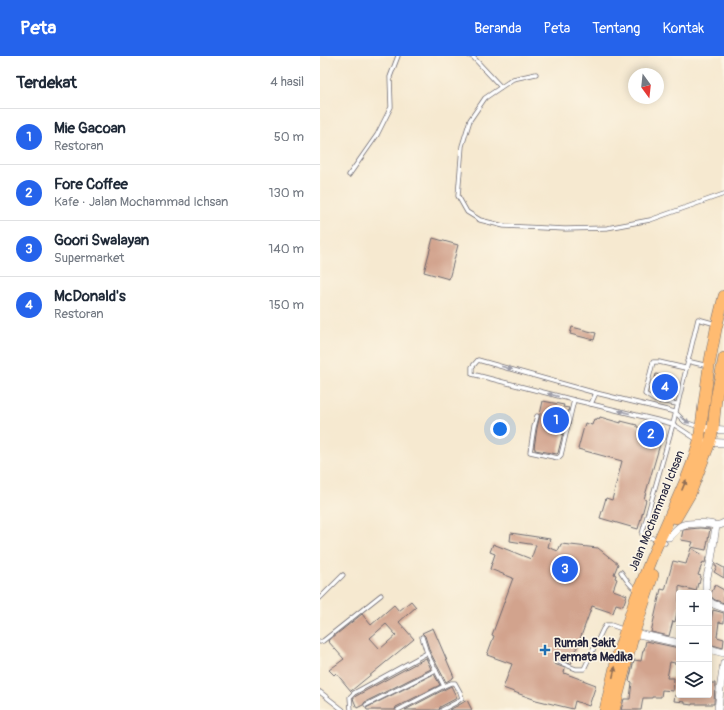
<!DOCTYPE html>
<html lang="id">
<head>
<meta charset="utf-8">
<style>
	body { margin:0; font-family:Pangolin,sans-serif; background:#f2f2f3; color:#1f2937 }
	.controls { position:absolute; right:12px; bottom:12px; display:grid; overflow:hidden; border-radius:4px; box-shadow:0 2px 10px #0003 }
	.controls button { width:36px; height:36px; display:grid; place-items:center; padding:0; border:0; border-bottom:1px solid #e0e1e3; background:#fff; color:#1f2937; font:20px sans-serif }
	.compass { position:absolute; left:308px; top:12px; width:36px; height:36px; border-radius:50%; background:#fff; box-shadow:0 2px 10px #0003; rotate:165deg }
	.you { position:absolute; left:180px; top:373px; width:14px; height:14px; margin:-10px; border:3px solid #fff; border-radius:50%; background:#1a73e8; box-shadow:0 0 0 6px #1a73e833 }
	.badge { display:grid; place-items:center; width:26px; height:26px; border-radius:50%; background:#2563eb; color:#fff; font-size:13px; font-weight:700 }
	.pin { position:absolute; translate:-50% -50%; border:2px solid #fff; box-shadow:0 1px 4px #0006 }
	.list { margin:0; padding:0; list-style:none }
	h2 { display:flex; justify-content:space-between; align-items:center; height:52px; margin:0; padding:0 16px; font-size:17px }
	h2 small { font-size:13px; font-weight:400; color:#747a83 }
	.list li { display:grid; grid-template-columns:26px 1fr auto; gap:12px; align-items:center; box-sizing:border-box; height:56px; padding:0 16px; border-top:1px solid #e0e1e3 }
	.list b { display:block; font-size:15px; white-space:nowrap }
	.list p { margin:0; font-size:13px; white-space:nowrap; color:#747a83 }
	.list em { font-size:13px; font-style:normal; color:#747a83 }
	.icon { flex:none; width:22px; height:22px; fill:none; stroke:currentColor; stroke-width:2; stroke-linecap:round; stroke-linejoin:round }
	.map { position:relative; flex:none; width:404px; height:654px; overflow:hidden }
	header { display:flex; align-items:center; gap:24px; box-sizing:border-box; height:56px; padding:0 20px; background:#2563eb; color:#fff }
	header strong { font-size:19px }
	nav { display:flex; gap:22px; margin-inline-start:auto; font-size:14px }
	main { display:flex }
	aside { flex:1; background:#fff }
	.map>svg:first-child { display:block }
	.building { fill:#d2a38d; fill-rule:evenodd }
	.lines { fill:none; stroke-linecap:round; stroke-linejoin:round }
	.lane-casing { stroke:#6c686f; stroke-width:5 }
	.street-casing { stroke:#6c686f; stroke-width:8 }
	.primary-casing { stroke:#6c686f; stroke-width:12 }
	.lane { stroke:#fff; stroke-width:3.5 }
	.street { stroke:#fff; stroke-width:7 }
	.primary { stroke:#ffbb71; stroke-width:11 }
	.oneway { fill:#9c9ca7 }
	.oneway2 { fill:#906e56 }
	.poi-dot { fill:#1f6fb2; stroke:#fcf5e5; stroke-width:1.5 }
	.labels { text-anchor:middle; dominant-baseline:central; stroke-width:3.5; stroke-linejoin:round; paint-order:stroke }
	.street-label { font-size:12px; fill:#22223b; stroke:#fcf5e5 }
	.poi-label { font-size:12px; font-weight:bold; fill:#22223b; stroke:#fcf5e5; text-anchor:start }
</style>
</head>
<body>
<header>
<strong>Peta</strong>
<nav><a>Beranda</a><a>Peta</a><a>Tentang</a><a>Kontak</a></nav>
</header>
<main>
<aside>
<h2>Terdekat<small>4 hasil</small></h2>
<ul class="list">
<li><span class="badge">1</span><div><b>Mie Gacoan</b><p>Restoran</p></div><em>50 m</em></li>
<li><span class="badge">2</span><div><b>Fore Coffee</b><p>Kafe · Jalan Mochammad Ichsan</p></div><em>130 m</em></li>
<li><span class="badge">3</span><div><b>Goori Swalayan</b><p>Supermarket</p></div><em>140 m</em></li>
<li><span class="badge">4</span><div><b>McDonald's</b><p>Restoran</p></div><em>150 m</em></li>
</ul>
</aside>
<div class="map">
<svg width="404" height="654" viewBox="0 0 404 654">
	<rect width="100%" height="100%" fill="#fcf5e5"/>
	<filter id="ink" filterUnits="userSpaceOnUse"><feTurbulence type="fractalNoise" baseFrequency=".025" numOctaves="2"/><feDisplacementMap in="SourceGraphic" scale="8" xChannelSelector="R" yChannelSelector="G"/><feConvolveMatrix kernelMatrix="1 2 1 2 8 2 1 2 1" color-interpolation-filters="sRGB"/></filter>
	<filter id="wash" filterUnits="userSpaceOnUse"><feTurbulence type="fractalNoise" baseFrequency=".012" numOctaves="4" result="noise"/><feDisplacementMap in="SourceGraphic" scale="16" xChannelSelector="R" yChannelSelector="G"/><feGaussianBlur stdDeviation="0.9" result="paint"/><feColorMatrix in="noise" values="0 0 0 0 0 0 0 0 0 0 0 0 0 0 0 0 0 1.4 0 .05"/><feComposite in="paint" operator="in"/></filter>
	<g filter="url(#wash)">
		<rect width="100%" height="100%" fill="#f6e9d0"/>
		<g id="blocks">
			<g class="building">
				<polygon points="113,182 138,189 129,223 104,216"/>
				<polygon points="252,271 276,277 274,284 250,278"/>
				<polygon points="336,318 354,322 348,343 331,338"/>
				<polygon points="223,345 244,349 243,351 249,352 238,397 237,398 215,394 215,392 214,392 217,372"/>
				<polygon points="280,361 301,367 301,365 317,369 317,371 343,378 324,443 326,444 318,473 280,462 286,442 292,444 302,405 258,393 265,367 272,369 274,363 277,364 277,362 279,363"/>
				<polygon points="380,472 390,473 386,494 371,491 373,486 361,484 363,474 369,473"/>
				<polygon points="191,477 230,483 228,491 238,495 241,488 278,492 298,508 294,518 296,519 295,522 297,523 293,534 307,539 303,550 296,548 293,557 272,550 251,608 237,602 234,602 233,604 234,608 245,612 244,617 276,629 269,650 255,645 253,653 216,644 183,632 192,608 167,599 174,580 172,579 193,522 170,513 175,498 170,496 173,488 211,503 216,489 190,485"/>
				<polygon points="371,492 386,501 385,507 383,506 378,519 381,520 379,528 378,527 376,535 359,530 359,553 358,552 355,566 353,565 349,580 331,576 341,533 345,534 353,505 366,508"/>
				<polygon points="395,507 404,512 404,522 394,516 397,511 395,510"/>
				<polygon points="395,529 404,534 404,547 395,544 390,540"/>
				<path d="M 91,545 L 96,551 L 79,566 L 94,583 L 31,635 L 16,617 L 14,619 L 9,614 L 24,603 L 8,585 L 42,558 L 51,569 L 74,549 L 79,555 ZM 66,568 L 76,579 L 60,593 L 50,582 Z"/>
				<polygon points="393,554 404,557 404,567 399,566 397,581 404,583 403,592 389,588 389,568 390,569"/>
				<polygon points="113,572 134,621 126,626 110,596 105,580 102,577"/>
				<polygon points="326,585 359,592 359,608 350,606 347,622 354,622 353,635 342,634 341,641 332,641 332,642 323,642 321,654 301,654 304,643 310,643 312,626 309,625 314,604 321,605 323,594 324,594"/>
				<polygon points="106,602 111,613 45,646 43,649 37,652 34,645 33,642 36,640"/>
				<polygon points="114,618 120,629 76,651 75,654 47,654 46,652"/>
				<polygon points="389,627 395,627 394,648 372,648 372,649 365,648 365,646 354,645 355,639 389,639"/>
				<polygon points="131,630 137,642 120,651 119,654 85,654"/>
				<polygon points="147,644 152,654 129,654 139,649"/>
			</g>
		</g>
	</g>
	<g filter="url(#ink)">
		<use href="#blocks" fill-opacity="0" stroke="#6c686f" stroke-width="1"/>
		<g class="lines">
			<defs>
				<g id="lane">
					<polyline points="150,0 153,1 181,31"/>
					<polyline points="216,18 193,23 165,42 150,64 142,90 138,140 147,156 160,164 184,170 245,173 287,172 330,164 404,138"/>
					<polyline points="29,119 57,79 71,51 70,21 78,0"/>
					<polyline points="367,305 388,310"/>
					<polyline points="271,348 276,337"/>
					<polyline points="357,348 334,344 325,338 333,306 339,306 365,312"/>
					<polyline points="217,360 214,371 210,396 238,402 241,399 254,344"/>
					<polyline points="376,383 353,368 271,348 254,344 152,318 152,311 158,304 276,337 355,356 365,366 379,371"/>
					<polyline points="345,487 322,478 353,368 378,263 396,268"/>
					<path d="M 301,516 C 306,523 310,531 318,535"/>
					<polyline points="0,542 23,519"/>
					<polyline points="102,581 107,597 124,630"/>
					<polyline points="0,586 3,585 61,539"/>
					<polyline points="236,605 256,613 264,613 283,573 286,569 291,569 305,574"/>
					<polyline points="0,636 23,654"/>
					<polyline points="46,649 116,614"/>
					<polyline points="31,654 30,641 34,637 107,597"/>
					<polyline points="78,654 124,630 131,627 135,627 140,636 142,642 137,646 122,654"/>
				</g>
				<g id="street">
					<polyline points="381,372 404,374"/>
					<polyline points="386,386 404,387"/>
					<path d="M 341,479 L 347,481 L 349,481 C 354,477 357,471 363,469 C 369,467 383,467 389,468 C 396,469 397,471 404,467"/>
					<polyline points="386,537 386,525 391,504 396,470"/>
					<polyline points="389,545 393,548 404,552"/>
					<polyline points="314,577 359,587"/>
					<polyline points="389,593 404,597"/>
					<polyline points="398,654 400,634 404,607"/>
				</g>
				<g id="primary">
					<polyline points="356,462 370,438 390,386 393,373 396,343 404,302"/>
					<polyline points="285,654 299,594 315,544 331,503 367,421 372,408 379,385 389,310 396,273 404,240"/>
					<polyline points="294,654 314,577 333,519"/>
				</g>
			</defs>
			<use href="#lane" class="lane-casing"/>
			<use href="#street" class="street-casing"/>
			<use href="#primary" class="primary-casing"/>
			<use href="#lane" class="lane"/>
			<use href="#street" class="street"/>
			<use href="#primary" class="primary"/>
		</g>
		<defs><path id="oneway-solid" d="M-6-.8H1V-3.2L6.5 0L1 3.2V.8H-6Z"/></defs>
		<g class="oneway">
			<use href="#oneway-solid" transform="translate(187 312) rotate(16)"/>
			<use href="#oneway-solid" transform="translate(233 339) rotate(-165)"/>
			<use href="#oneway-solid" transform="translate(304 356) rotate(-166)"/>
			<use href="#oneway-solid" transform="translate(365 364) rotate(34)"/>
		</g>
		<g class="oneway2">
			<use href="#oneway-solid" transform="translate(364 429) rotate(-67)"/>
			<use href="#oneway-solid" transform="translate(294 616) rotate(-77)"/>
		</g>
	</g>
	<path class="poi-dot" d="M223 588h4v4h4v4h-4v4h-4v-4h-4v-4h4z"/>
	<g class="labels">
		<g class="street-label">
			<text transform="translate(337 455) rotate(-68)">Jalan Mochammad Ichsan</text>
		</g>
		<g class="poi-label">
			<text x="234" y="587">Rumah Sakit<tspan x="234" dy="14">Permata Medika</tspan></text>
		</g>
	</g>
</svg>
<div class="controls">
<button>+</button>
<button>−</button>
<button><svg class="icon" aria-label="layers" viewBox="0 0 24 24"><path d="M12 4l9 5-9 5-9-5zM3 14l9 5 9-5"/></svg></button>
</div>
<svg class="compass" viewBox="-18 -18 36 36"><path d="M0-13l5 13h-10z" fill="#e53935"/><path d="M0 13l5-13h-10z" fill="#747a83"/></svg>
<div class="you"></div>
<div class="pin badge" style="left:236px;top:364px">1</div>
<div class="pin badge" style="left:331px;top:378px">2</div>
<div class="pin badge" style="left:245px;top:513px">3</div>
<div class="pin badge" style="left:345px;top:331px">4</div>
</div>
</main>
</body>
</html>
